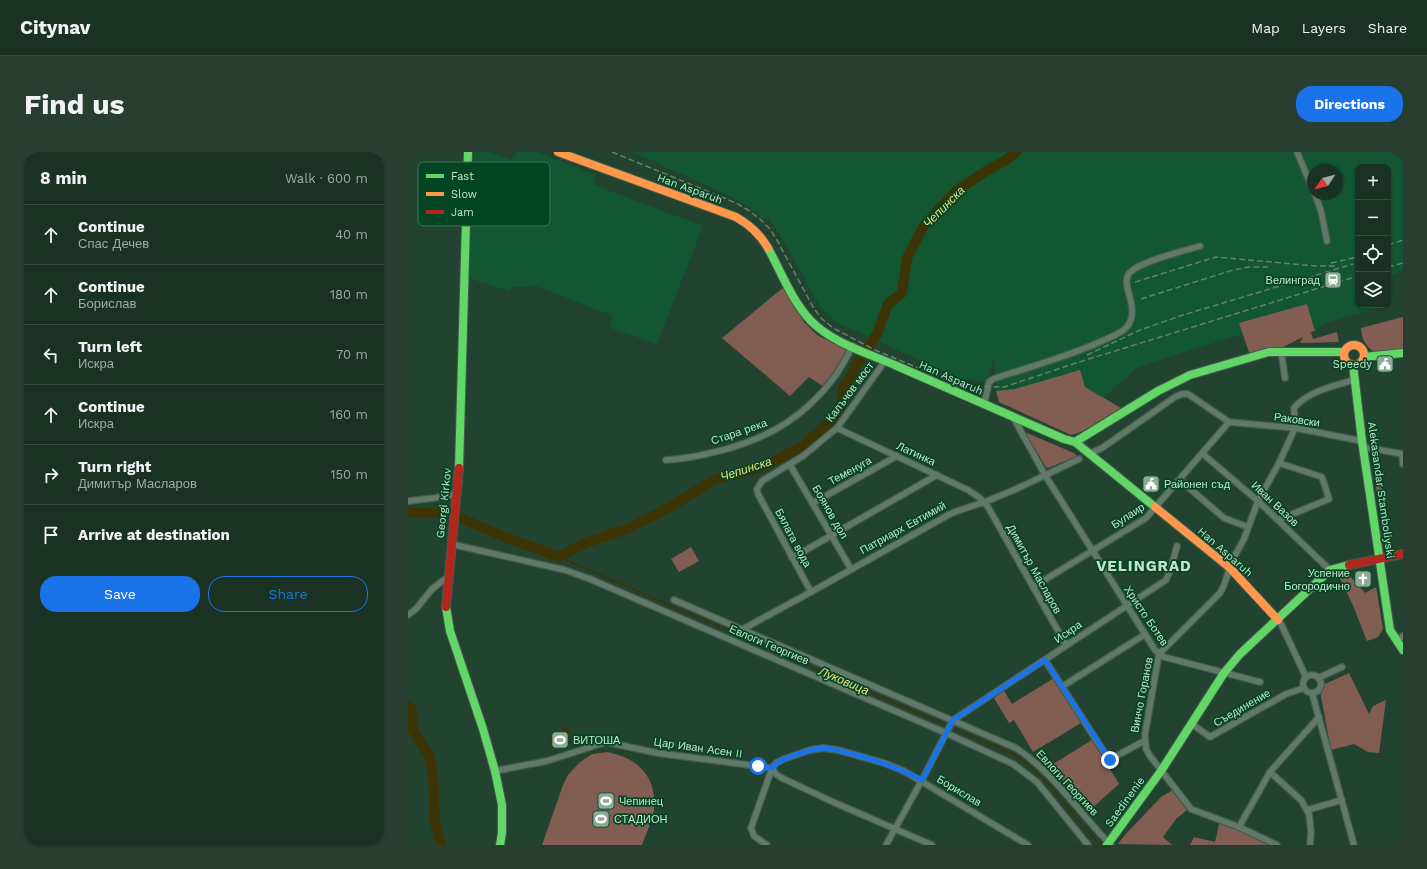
<!DOCTYPE html>
<html lang="en">
<head>
<meta charset="utf-8">
<style>
	body { margin:0; font-family:"Work Sans",sans-serif; background:#273e31; color:#f1f3f6 }
	.controls { position:absolute; right:12px; top:12px; display:grid; overflow:hidden; border-radius:8px; box-shadow:0 1px 3px #0004 }
	.controls button { width:36px; height:36px; display:grid; place-items:center; padding:0; border:0; border-bottom:1px solid #384d41; background:#1a3224; color:#f1f3f6; font:20px sans-serif }
	.compass { position:absolute; left:899px; top:12px; width:36px; height:36px; border-radius:50%; background:#1a3224; box-shadow:0 1px 3px #0004; rotate:235deg }
	.stop { position:absolute; width:12px; height:12px; margin:-9px; border:3px solid #1a73e8; border-radius:50%; background:#fff }
	.stop.end { background:#1a73e8; border-color:#fff; box-shadow:0 1px 4px #0008 }
	.list { margin:0; padding:0; list-style:none }
	h2 { display:flex; justify-content:space-between; align-items:center; height:52px; margin:0; padding:0 16px; font-size:17px }
	h2 small { font-size:13px; font-weight:400; color:#9faaa6 }
	.list li { display:grid; grid-template-columns:26px 1fr auto; gap:12px; align-items:center; box-sizing:border-box; height:60px; padding:0 16px; border-top:1px solid #384d41 }
	.list b { display:block; font-size:15px; white-space:nowrap }
	.list p { margin:0; font-size:13px; white-space:nowrap; color:#9faaa6 }
	.list em { font-size:13px; font-style:normal; color:#9faaa6 }
	.actions { display:flex; gap:8px; padding:12px 16px }
	.actions a { flex:1; padding:9px 0; border:1px solid #1a73e8; border-radius:16px; text-align:center; font-size:14px; color:#1a73e8 }
	.actions .main { background:#1a73e8; color:#fff }
	.icon { flex:none; width:22px; height:22px; fill:none; stroke:currentColor; stroke-width:2; stroke-linecap:round; stroke-linejoin:round }
	.map { position:relative; flex:none; width:995px; height:693px; overflow:hidden; border-radius:16px }
	header { display:flex; align-items:center; gap:24px; box-sizing:border-box; height:56px; padding:0 20px; background:#1a3224; border-bottom:1px solid #384d41 }
	header strong { font-size:19px }
	nav { display:flex; gap:22px; margin-inline-start:auto; font-size:14px }
	.intro { display:flex; align-items:center; justify-content:space-between; box-sizing:border-box; height:96px; padding:0 24px }
	h1 { margin:0; font-size:28px }
	.button { padding:10px 18px; border-radius:16px; background:#1a73e8; color:#fff; font-size:14px; font-weight:700 }
	main { display:flex; gap:24px; padding:0 24px }
	aside { flex:1; background:#1a3224; border-radius:16px; box-shadow:0 1px 3px #0004 }
	.map>svg:first-child { display:block }
	.built { fill:#125632; fill-rule:evenodd }
	.green { fill:#825e52 }
	.water { fill:#3c3405 }
	.lines { fill:none; stroke-linecap:round; stroke-linejoin:round }
	.stream { stroke:#3c3405; stroke-width:1.5 }
	.river { stroke:#3c3405; stroke-width:10 }
	.street-casing { stroke:#435c4d; stroke-width:8 }
	.fast-casing { stroke:#435c4d; stroke-width:10 }
	.slow-casing { stroke:#435c4d; stroke-width:10 }
	.jam-casing { stroke:#435c4d; stroke-width:10 }
	.street { stroke:#617969; stroke-width:5.5 }
	.fast { stroke:#63d668; stroke-width:8 }
	.slow { stroke:#ff974d; stroke-width:8 }
	.jam { stroke:#b3261e; stroke-width:8 }
	.rail { stroke:#697f71; stroke-width:1.5; stroke-dasharray:6 3; stroke-linecap:butt }
	.route { stroke:#1a73e8; stroke-width:5 }
	.labels { text-anchor:middle; dominant-baseline:central; stroke-width:3.5; stroke-linejoin:round; paint-order:stroke }
	.street-label { font-size:11px; fill:#c5e2cd; stroke:#044624 }
	.poi-label { font-size:11px; fill:#c5e2cd; stroke:#044624; text-anchor:start }
	.water-label { font-size:12px; font-style:italic; fill:#f6dd85; stroke:#044624 }
	.district-label { font-size:15px; font-weight:bold; letter-spacing:1px; fill:#c5e2cd; stroke:#044624 }
	.key { fill:#044624; stroke:#3e7557; stroke-width:1 }
	.key-label { font-size:11px; fill:#c5e2cd }
</style>
</head>
<body>
<header>
<strong>Citynav</strong>
<nav><a>Map</a><a>Layers</a><a>Share</a></nav>
</header>
<div class="intro"><h1>Find us</h1><a class="button">Directions</a></div>
<main>
<aside>
<h2>8 min<small>Walk · 600 m</small></h2>
<ul class="list">
<li><svg class="icon" aria-label="ahead" viewBox="0 0 24 24"><path d="M12 20V5M6 11l6-6 6 6"/></svg><div><b>Continue</b><p>Спас Дечев</p></div><em>40 m</em></li>
<li><svg class="icon" aria-label="ahead" viewBox="0 0 24 24"><path d="M12 20V5M6 11l6-6 6 6"/></svg><div><b>Continue</b><p>Борислав</p></div><em>180 m</em></li>
<li><svg class="icon" aria-label="left" viewBox="0 0 24 24"><path d="M17 20v-9H6M10 6l-5 5 5 5"/></svg><div><b>Turn left</b><p>Искра</p></div><em>70 m</em></li>
<li><svg class="icon" aria-label="ahead" viewBox="0 0 24 24"><path d="M12 20V5M6 11l6-6 6 6"/></svg><div><b>Continue</b><p>Искра</p></div><em>160 m</em></li>
<li><svg class="icon" aria-label="right" viewBox="0 0 24 24"><path d="M7 20v-9h11M14 6l5 5-5 5"/></svg><div><b>Turn right</b><p>Димитър Масларов</p></div><em>150 m</em></li>
<li><svg class="icon" aria-label="arrive" viewBox="0 0 24 24"><path d="M6 21V4h12l-3 4 3 4H6"/></svg><div><b>Arrive at destination</b></div></li>
</ul>
<div class="actions"><a class="main">Save</a><a>Share</a></div>
</aside>
<div class="map">
<svg width="995" height="693" viewBox="0 0 995 693">
	<rect width="100%" height="100%" fill="#224330"/>
	<g class="built">
		<polygon points="66,0 82,0 103,8 109,0 130,0 188,23 186,33 295,74 249,192 202,176 205,164 128,134 103,135 101,139 59,126 66,47"/>
		<path d="M 224,0 L 995,0 L 995,119 L 980,125 L 980,15 L 950,15 L 950,153 L 980,153 L 980,144 L 982,153 L 914,172 L 907,179 L 873,196 L 842,203 L 834,182 L 730,215 L 696,246 L 677,235 L 607,237 L 588,239 L 586,204 L 579,230 L 550,226 L 428,170 L 412,155 L 376,89 L 360,65 L 355,67 L 338,53 L 305,36 ZM 905,18 L 929,18 L 929,42 L 905,42 Z"/>
	</g>
	<g class="green">
		<polygon points="376,135 395,169 409,183 439,198 416,235 401,225 382,244 314,186"/>
		<polygon points="899,152 907,179 903,180 905,187 929,180 931,190 892,191 895,185 873,196 842,203 831,171"/>
		<path d="M 995,165 L 995,197 C 989,198 975,202 970,201 C 959,198 953,186 953,176 Z"/>
		<polygon points="672,218 677,235 713,256 673,280 663,283 591,250 588,239 607,237"/>
		<polygon points="619,281 666,301 669,304 640,316 638,315 618,282"/>
		<polygon points="963,301 968,301 983,396 977,397"/>
		<polygon points="283,395 291,409 271,420 263,407"/>
		<polygon points="941,423 957,441 968,435 975,477 970,485 959,489 944,451 931,425"/>
		<polygon points="941,521 961,562 965,554 978,548 971,601 960,600 946,592 923,598 912,539 915,533"/>
		<polygon points="646,526 673,571 625,600 606,568 601,571 586,546 596,539 604,552"/>
		<polygon points="684,588 711,632 682,658 642,614"/>
		<path d="M 199,600 C 230,606 249,624 246,658 C 245,667 237,684 234,693 L 134,693 L 155,633 L 160,623 L 172,610 L 184,602 Z"/>
		<polygon points="765,638 779,658 768,667 755,685 764,693 710,692 716,684 753,645"/>
		<polygon points="812,668 863,693 782,693 786,685 807,690"/>
	</g>
	<polygon class="water" points="154,575 162,578 163,581 161,582 163,591 144,596 141,585 152,582"/>
	<g class="lines">
		<g class="stream">
			<polyline points="151,405 540,574"/>
			<path d="M 544,576 L 605,602 C 642,624 662,665 693,693"/>
		</g>
		<g class="river">
			<polyline points="0,361 41,361 97,385 151,405 175,392 221,376 260,356 306,328 357,314 393,295 425,267 434,252 435,236 444,223 447,215 469,182 480,152 494,141 499,106 515,75 548,39 578,19 598,8 608,0"/>
			<polyline points="0,553 4,558 5,578 21,603 25,622 27,671 33,693"/>
		</g>
		<defs>
			<g id="street">
				<polyline points="889,0 905,38"/>
				<polyline points="907,42 913,59 919,89"/>
				<polyline points="873,199 877,226"/>
				<path d="M 576,253 L 581,230 L 585,227 C 621,215 659,205 694,189 C 702,185 712,182 718,176 C 734,158 713,135 720,123 C 727,110 777,99 792,94"/>
				<polyline points="605,265 637,323 747,498 756,505 852,530"/>
				<polyline points="429,276 560,338 572,346 580,355 658,493"/>
				<polyline points="955,295 995,302"/>
				<polyline points="681,302 694,296 767,245 774,242 780,242 821,270 887,276 954,289"/>
				<polyline points="795,302 850,349 922,418"/>
				<polyline points="994,302 995,312"/>
				<path d="M 258,308 C 279,307 296,303 315,298 C 363,285 398,264 428,223 C 434,214 439,204 445,194"/>
				<polyline points="382,313 443,417"/>
				<polyline points="772,328 816,366 840,375"/>
				<polyline points="0,349 26,346 48,342"/>
				<polyline points="405,351 489,304"/>
				<polyline points="870,368 921,347 914,325 871,311"/>
				<polyline points="43,392 157,418 182,427 538,581 605,612 629,630 680,693"/>
				<polyline points="384,406 529,323"/>
				<polyline points="625,435 738,366 821,270"/>
				<polyline points="403,440 350,342 349,337 354,329 395,304 429,276 477,209"/>
				<path d="M 266,448 L 608,596 C 647,622 670,660 703,693"/>
				<polyline points="0,463 8,457 24,437 40,425"/>
				<polyline points="870,468 873,472 898,525"/>
				<path d="M 335,477 L 403,440 L 542,362 C 558,355 574,352 589,345 C 617,334 643,320 671,307"/>
				<polyline points="988,489 995,484"/>
				<polyline points="637,508 701,608 736,589"/>
				<circle cx="904" cy="532" r="9"/>
				<polyline points="910,526 934,515"/>
				<polyline points="655,534 736,483"/>
				<polyline points="904,541 946,693"/>
				<polyline points="784,572 802,585 878,542 896,536"/>
				<polyline points="87,619 139,609 198,590 249,601 364,616 368,622 374,626 425,650 524,693"/>
				<polyline points="862,620 911,565"/>
				<polyline points="899,658 934,648"/>
				<polyline points="831,675 862,620 893,648 901,662 903,680 902,693"/>
				<polyline points="359,693 346,684 343,676 364,616 368,611 376,607 402,598 415,596 430,598 476,611 496,619 620,693"/>
				<polyline points="478,693 514,628 545,568 758,428 763,416 769,394"/>
				<path d="M 869,693 L 831,675 L 783,657 L 742,604 L 738,597 L 737,582 L 751,502 L 812,441 L 816,433 L 825,407 L 836,387 L 850,349 L 871,311 L 887,276 L 886,256 C 900,239 926,234 946,228"/>
			</g>
			<g id="fast">
				<path d="M 360,96 C 373,120 384,149 403,169 C 426,192 460,201 489,214 C 545,238 600,263 656,287 L 667,290 L 747,355"/>
				<polyline points="956,205 995,201"/>
				<polyline points="945,213 954,289 982,478 995,498"/>
				<polyline points="667,290 750,239 782,223 861,200 935,200"/>
				<polyline points="51,316 60,0"/>
				<polyline points="38,455 42,479 75,577 87,619 94,653 94,681 92,693"/>
				<polyline points="699,693 753,619 816,521 832,502 922,418 941,413"/>
			</g>
			<g id="slow">
				<path d="M 150,0 L 328,65 C 342,73 352,82 360,96"/>
				<circle cx="946" cy="203" r="10"/>
				<polyline points="747,355 822,416 870,468"/>
			</g>
			<g id="jam">
				<polyline points="941,413 995,402"/>
				<polyline points="38,455 51,316"/>
			</g>
		</defs>
		<use href="#street" class="street-casing"/>
		<use href="#fast" class="fast-casing"/>
		<use href="#slow" class="slow-casing"/>
		<use href="#jam" class="jam-casing"/>
		<use href="#street" class="street"/>
		<use href="#fast" class="fast"/>
		<use href="#slow" class="slow"/>
		<use href="#jam" class="jam"/>
		<g class="rail">
			<polyline points="204,0 328,51 340,58 352,67 362,77 370,90 405,155 413,166 425,176 467,198 542,229 564,234 596,235 668,211 950,124"/>
			<polyline points="980,93 995,88"/>
			<polyline points="923,111 950,105"/>
			<polyline points="980,115 995,111"/>
			<polyline points="727,130 808,105 907,114 927,114"/>
			<polyline points="733,147 825,118 841,115 863,115"/>
			<polyline points="679,203 732,178 775,163 945,112"/>
		</g>
	</g>
	<g class="lines">
		<path class="route" d="M 350,614 L 364,616 C 370,609 378,606 387,603 C 396,600 405,597 414,596 C 425,596 435,600 445,602 C 470,609 491,616 514,628 L 545,568 L 637,508 L 702,608"/>
	</g>
	<defs>
		<symbol id="station-square" viewBox="-11 -11 22 22"><rect x="-9" y="-9" width="18" height="18" rx="4" fill="#8caa96" stroke="#044624"/><path d="M-3-6H3Q5-6 5-4V2Q5 4 3 4L4.5 6H3L1.5 4h-3L-3 6H-4.5L-3 4Q-5 4-5 2V-4Q-5-6-3-6ZM-3.5-4v3h7v-3ZM-3.5 1v1.5H-2V1ZM2 1v1.5H3.5V1Z" fill="#fff"/></symbol>
		<symbol id="civic-square" viewBox="-11 -11 22 22"><rect x="-9" y="-9" width="18" height="18" rx="4" fill="#8caa96" stroke="#044624"/><path d="M-.6-6.5H3V-4.5H.6V-3L4-1V1h2V6H-6V1h2V-1L-.6-3ZM-1.2 2.5V6h2.4V2.5Z" fill="#fff"/></symbol>
		<symbol id="church-square" viewBox="-11 -11 22 22"><rect x="-9" y="-9" width="18" height="18" rx="4" fill="#8caa96" stroke="#044624"/><path d="M-1.2-6h2.4v3.5h3.3v2.4h-3.3V6h-2.4V-.1h-3.3v-2.4h3.3Z" fill="#fff"/></symbol>
		<symbol id="stadium-square" viewBox="-11 -11 22 22"><rect x="-9" y="-9" width="18" height="18" rx="4" fill="#8caa96" stroke="#044624"/><path d="M0-5a6.5 5 0 1 0 0 10a6.5 5 0 1 0 0-10ZM-3.5-1.8h7v3.6h-7Z" fill="#fff"/></symbol>
	</defs>
	<g fill-rule="evenodd">
		<use href="#station-square" x="915" y="118" width="20" height="20"/>
		<use href="#civic-square" x="967" y="202" width="20" height="20"/>
		<use href="#civic-square" x="733" y="322" width="20" height="20"/>
		<use href="#church-square" x="945" y="417" width="20" height="20"/>
		<use href="#stadium-square" x="142" y="578" width="20" height="20"/>
		<use href="#stadium-square" x="188" y="639" width="20" height="20"/>
		<use href="#stadium-square" x="183" y="657" width="20" height="20"/>
	</g>
	<g class="labels">
		<g class="street-label">
			<text transform="translate(282 37) rotate(20)">Han Asparuh</text>
			<text transform="translate(543 226) rotate(24)">Han Asparuh</text>
			<text transform="translate(442 240) rotate(-53)">Калъчов мост</text>
			<text transform="translate(889 268) rotate(8)">Раковски</text>
			<text transform="translate(331 280) rotate(-19)">Стара река</text>
			<text transform="translate(508 302) rotate(25)">Латинка</text>
			<text transform="translate(442 319) rotate(-29)">Теменуга</text>
			<text transform="translate(973 338) rotate(82)">Alekasandar Stamboliyski</text>
			<text transform="translate(36 351) rotate(-84)">Georgi Kirkov</text>
			<text transform="translate(867 352) rotate(43)">Иван Вазов</text>
			<text transform="translate(422 360) rotate(60)">Боянов дол</text>
			<text transform="translate(720 364) rotate(-33)">Булаир</text>
			<text transform="translate(495 376) rotate(-29)">Патриарх Евтимий</text>
			<text transform="translate(385 386) rotate(62)">Бялата вода</text>
			<text transform="translate(817 400) rotate(41)">Han Asparuh</text>
			<text transform="translate(626 417) rotate(61)">Димитър Масларов</text>
			<text transform="translate(738 464) rotate(56)">Христо Ботев</text>
			<text transform="translate(660 480) rotate(-34)">Искра</text>
			<text transform="translate(361 493) rotate(23)">Евлоги Георгиев</text>
			<text transform="translate(734 543) rotate(-79)">Винчо Горанов</text>
			<text transform="translate(834 556) rotate(-30)">Съединение</text>
			<text transform="translate(290 596) rotate(8)">Цар Иван Асен II</text>
			<text transform="translate(659 631) rotate(47)">Евлоги Георгиев</text>
			<text transform="translate(551 639) rotate(31)">Борислав</text>
			<text transform="translate(717 650) rotate(-54)">Saedinenie</text>
		</g>
		<g class="poi-label">
			<text x="912" y="128" text-anchor="end">Велинград</text>
			<text x="964" y="212" text-anchor="end">Speedy</text>
			<text x="756" y="332">Районен съд</text>
			<text x="942" y="421" text-anchor="end">Успение<tspan x="942" dy="13">Богородично</tspan></text>
			<text x="165" y="588">ВИТОША</text>
			<text x="211" y="649">Чепинец</text>
			<text x="206" y="667">СТАДИОН</text>
		</g>
		<g class="water-label">
			<text transform="translate(536 55) rotate(-45)">Чепинска</text>
			<text transform="translate(338 317) rotate(-18)">Чепинска</text>
			<text transform="translate(436 529) rotate(23)">Луковица</text>
		</g>
		<g class="district-label">
			<text x="736" y="414">VELINGRAD</text>
		</g>
	</g>
	<rect x="10" y="10" width="132" height="64" rx="6" class="key"/>
	<rect x="18" y="22" width="18" height="4" fill="#63d668"/>
	<rect x="18" y="40" width="18" height="4" fill="#ff974d"/>
	<rect x="18" y="58" width="18" height="4" fill="#b3261e"/>
	<g class="key-label">
		<text x="43" y="28">Fast</text>
		<text x="43" y="46">Slow</text>
		<text x="43" y="64">Jam</text>
	</g>
</svg>
<div class="controls">
<button>+</button>
<button>−</button>
<button><svg class="icon" aria-label="locate" viewBox="0 0 24 24"><circle cx="12" cy="12" r="6"/><path d="M12 2v4M12 18v4M2 12h4M18 12h4"/></svg></button>
<button><svg class="icon" aria-label="layers" viewBox="0 0 24 24"><path d="M12 4l9 5-9 5-9-5zM3 14l9 5 9-5"/></svg></button>
</div>
<svg class="compass" viewBox="-18 -18 36 36"><path d="M0-13l5 13h-10z" fill="#e53935"/><path d="M0 13l5-13h-10z" fill="#9faaa6"/></svg>
<div class="stop" style="left:350px;top:614px"></div>
<div class="stop end" style="left:702px;top:608px"></div>
</div>
</main>
</body>
</html>
